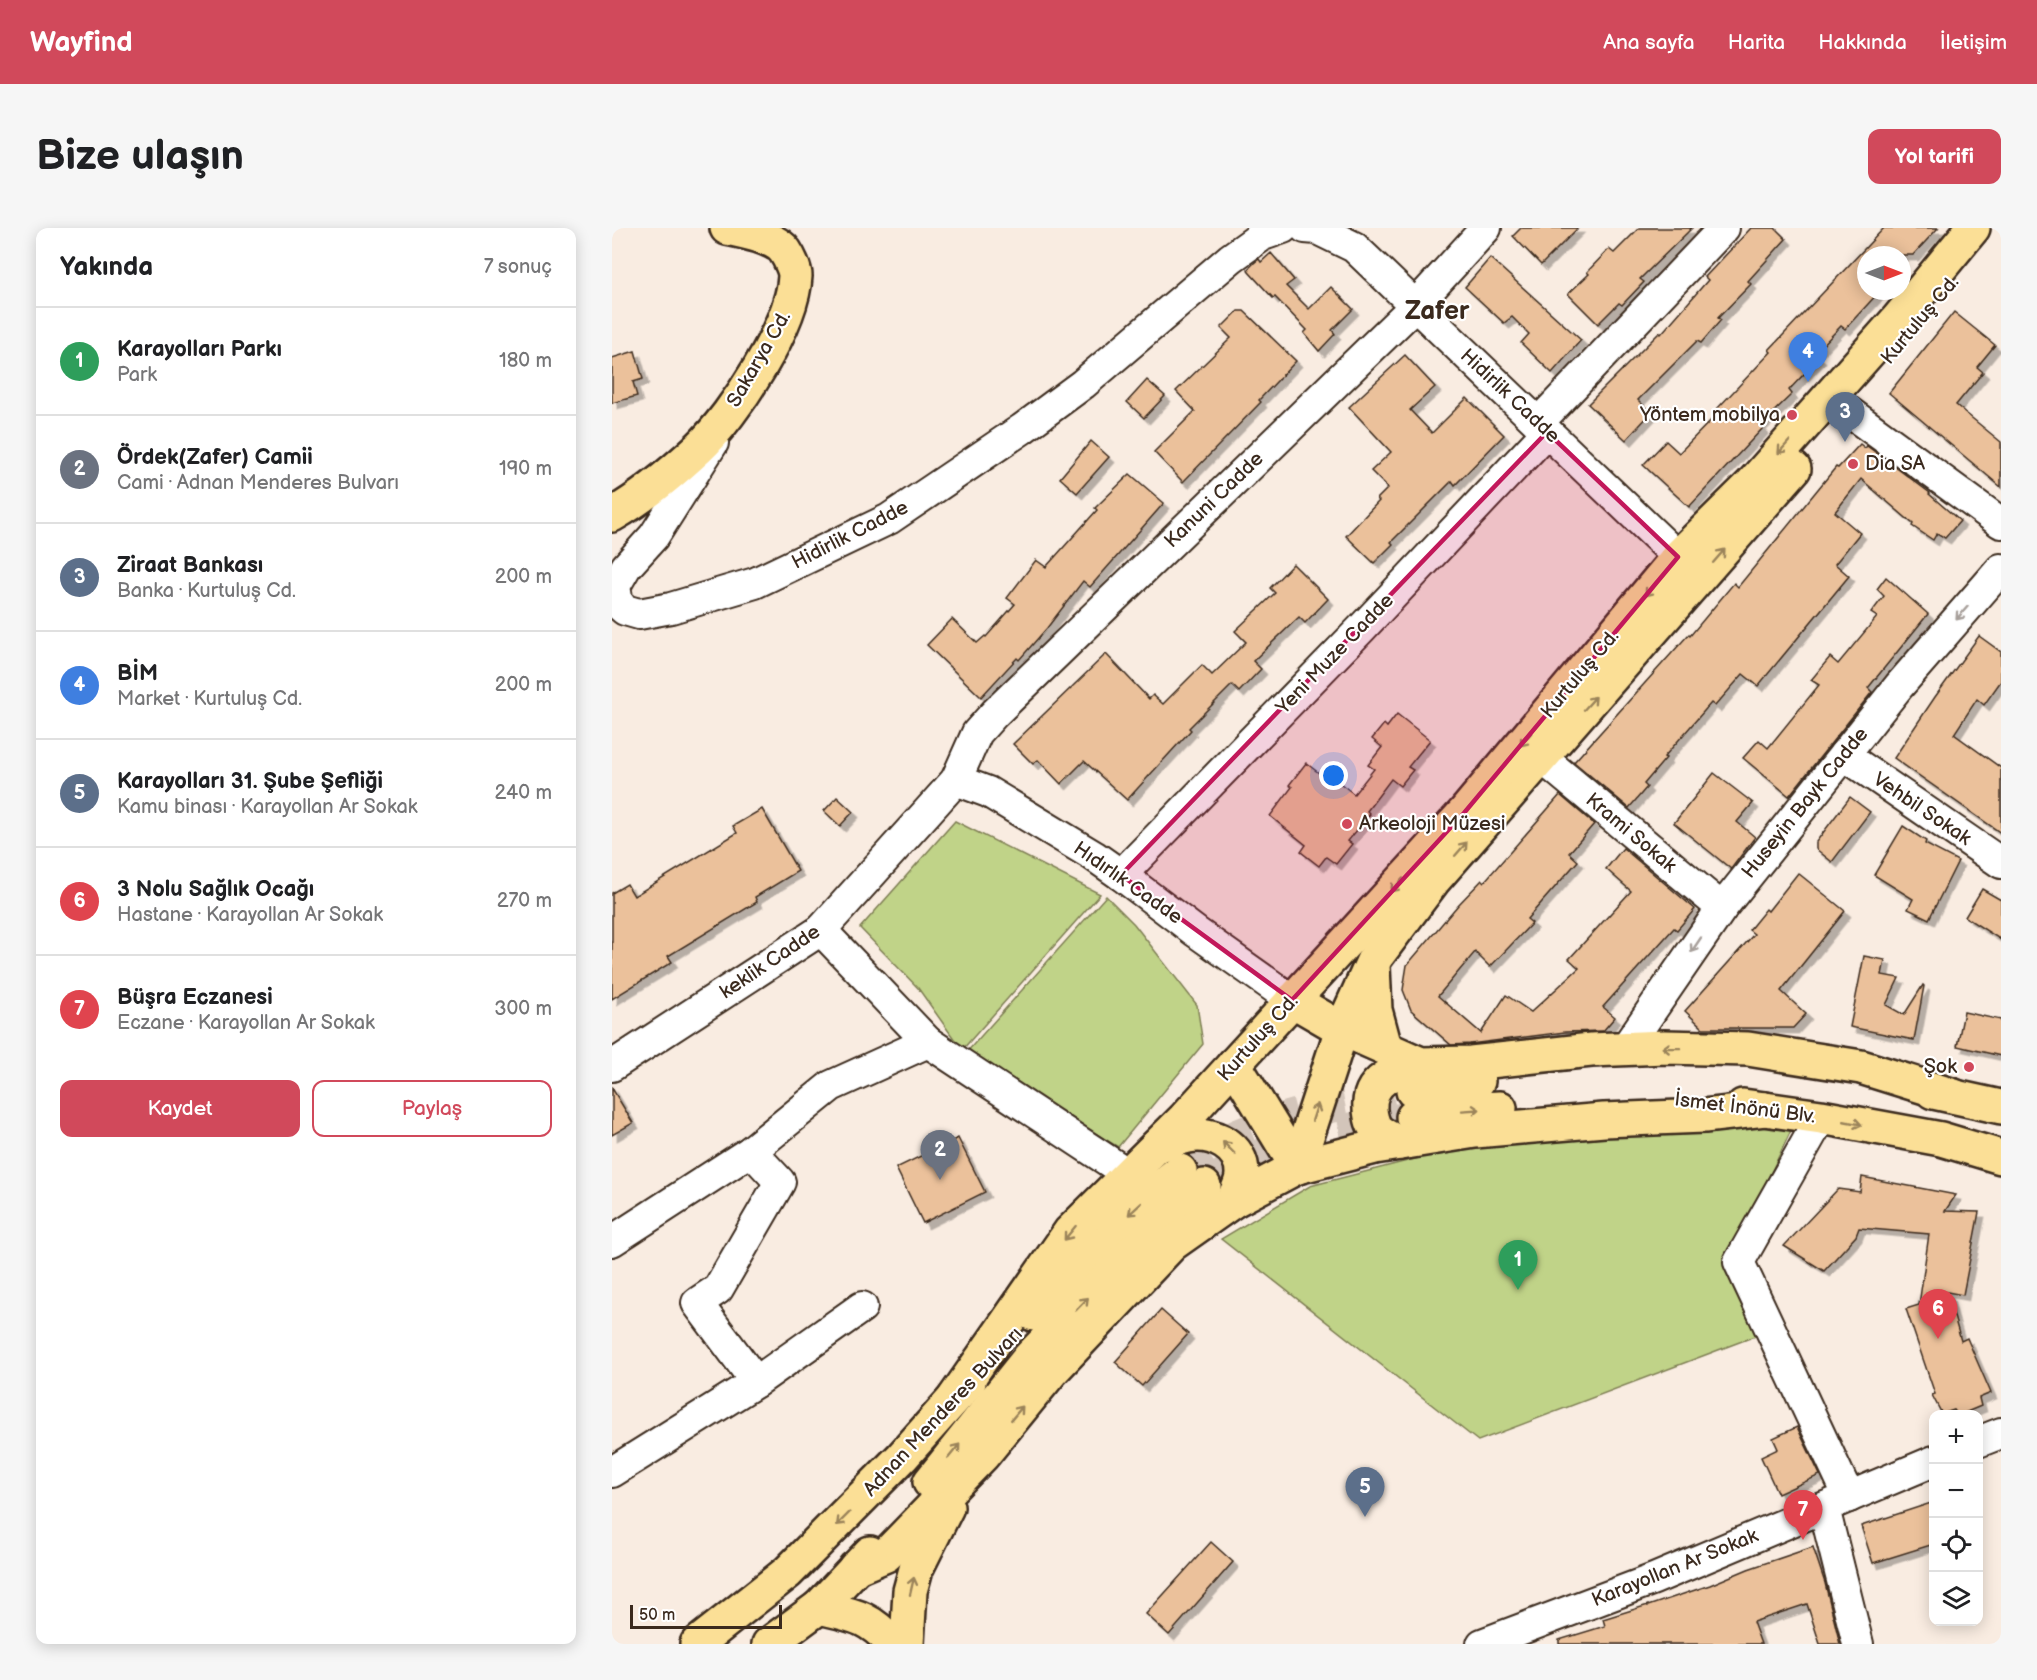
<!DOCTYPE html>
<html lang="tr">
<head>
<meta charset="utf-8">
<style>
	body { margin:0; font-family:"Balsamiq Sans",sans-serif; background:#f6f6f6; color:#202124 }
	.controls { position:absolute; right:18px; bottom:18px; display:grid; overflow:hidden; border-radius:12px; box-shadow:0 3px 15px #0003 }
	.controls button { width:54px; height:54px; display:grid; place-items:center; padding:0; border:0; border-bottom:2px solid #e0e0e0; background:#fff; color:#202124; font:30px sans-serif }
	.compass { position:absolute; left:1245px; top:18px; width:54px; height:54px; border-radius:50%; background:#fff; box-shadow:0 3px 15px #0003; rotate:90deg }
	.scale { position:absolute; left:18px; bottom:15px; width:152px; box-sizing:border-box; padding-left:6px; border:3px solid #3b2a1e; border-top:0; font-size:16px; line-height:21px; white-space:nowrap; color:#3b2a1e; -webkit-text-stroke:4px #fff; paint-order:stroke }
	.you { position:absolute; left:722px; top:548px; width:21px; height:21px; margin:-15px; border:4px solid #fff; border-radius:50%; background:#1a73e8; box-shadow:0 0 0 9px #1a73e833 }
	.badge { display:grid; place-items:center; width:39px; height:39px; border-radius:50%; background:#d1495b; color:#fff; font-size:20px; font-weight:700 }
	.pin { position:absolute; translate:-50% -50px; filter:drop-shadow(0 2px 3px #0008) }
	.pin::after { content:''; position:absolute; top:32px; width:21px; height:18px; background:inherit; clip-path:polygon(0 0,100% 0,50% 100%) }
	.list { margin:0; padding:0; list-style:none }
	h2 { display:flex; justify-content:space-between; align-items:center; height:78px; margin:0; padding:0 24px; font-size:26px }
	h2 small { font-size:20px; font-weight:400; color:#757577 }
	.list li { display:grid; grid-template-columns:39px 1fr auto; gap:18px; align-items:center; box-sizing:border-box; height:108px; padding:0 24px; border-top:2px solid #e0e0e0 }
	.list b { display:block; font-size:22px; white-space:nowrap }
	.list p { margin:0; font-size:20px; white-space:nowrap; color:#757577 }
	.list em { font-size:20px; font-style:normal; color:#757577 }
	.actions { display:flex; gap:12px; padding:18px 24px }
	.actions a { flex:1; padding:14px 0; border:2px solid #d1495b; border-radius:12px; text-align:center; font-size:21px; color:#d1495b }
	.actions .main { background:#d1495b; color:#fff }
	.icon { flex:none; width:33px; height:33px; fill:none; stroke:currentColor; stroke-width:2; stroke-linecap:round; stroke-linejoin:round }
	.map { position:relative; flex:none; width:1389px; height:1416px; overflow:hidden; border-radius:12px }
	header { display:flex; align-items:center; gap:36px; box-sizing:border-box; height:84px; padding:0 30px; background:#d1495b; color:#fff }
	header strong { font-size:28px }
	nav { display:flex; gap:33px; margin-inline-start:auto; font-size:21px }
	.intro { display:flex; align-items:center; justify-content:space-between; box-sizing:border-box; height:144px; padding:0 36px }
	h1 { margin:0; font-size:42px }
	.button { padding:15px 27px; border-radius:12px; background:#d1495b; color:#fff; font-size:21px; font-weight:700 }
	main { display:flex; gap:36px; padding:0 36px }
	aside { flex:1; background:#fff; border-radius:12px; box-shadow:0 3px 15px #0003 }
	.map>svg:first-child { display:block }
	.green { fill:#c0d388; stroke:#7e7e53; stroke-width:1.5 }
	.building { fill:#ebc19b; stroke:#3b2a1e; stroke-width:1.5; filter:url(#shadow) }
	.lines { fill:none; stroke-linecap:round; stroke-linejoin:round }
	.major-tunnel { stroke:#d3c5ba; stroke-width:33; stroke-dasharray:33 16; stroke-linecap:butt }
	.minor-casing { stroke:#3b2a1e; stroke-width:34 }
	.major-casing { stroke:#3b2a1e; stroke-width:38 }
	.minor { stroke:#fff; stroke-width:30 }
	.major { stroke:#fbdf96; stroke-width:33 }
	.oneway { stroke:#9b845a }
	.oneway2 { stroke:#a79f9a }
	.marked { fill:#c2185b; fill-opacity:0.2; stroke:#c2185b; stroke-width:4.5; stroke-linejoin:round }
	.poi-dot { fill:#d1495b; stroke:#fff; stroke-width:2 }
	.labels { text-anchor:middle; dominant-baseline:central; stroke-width:4.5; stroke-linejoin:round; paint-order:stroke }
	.street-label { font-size:20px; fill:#3b2a1e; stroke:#fff }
	.poi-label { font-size:20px; fill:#3b2a1e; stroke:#fff; text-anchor:end }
	.district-label { font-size:26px; font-weight:bold; fill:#3b2a1e; stroke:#fff }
</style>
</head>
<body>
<header>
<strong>Wayfind</strong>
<nav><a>Ana sayfa</a><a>Harita</a><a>Hakkında</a><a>İletişim</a></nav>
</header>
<div class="intro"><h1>Bize ulaşın</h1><a class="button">Yol tarifi</a></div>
<main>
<aside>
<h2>Yakında<small>7 sonuç</small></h2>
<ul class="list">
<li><span class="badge" style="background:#2e9e5b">1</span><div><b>Karayolları Parkı</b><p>Park</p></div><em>180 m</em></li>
<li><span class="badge" style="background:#6b7280">2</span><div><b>Ördek(Zafer) Camii</b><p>Cami · Adnan Menderes Bulvarı</p></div><em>190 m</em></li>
<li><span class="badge" style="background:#5c6f8a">3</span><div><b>Ziraat Bankası</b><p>Banka · Kurtuluş Cd.</p></div><em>200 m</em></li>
<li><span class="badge" style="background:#3f7fe0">4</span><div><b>BİM</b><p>Market · Kurtuluş Cd.</p></div><em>200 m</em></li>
<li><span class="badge" style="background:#5c6f8a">5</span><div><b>Karayolları 31. Şube Şefliği</b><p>Kamu binası · Karayollan Ar Sokak</p></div><em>240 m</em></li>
<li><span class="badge" style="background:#e0444e">6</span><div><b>3 Nolu Sağlık Ocağı</b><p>Hastane · Karayollan Ar Sokak</p></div><em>270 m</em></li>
<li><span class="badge" style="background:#e0444e">7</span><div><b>Büşra Eczanesi</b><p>Eczane · Karayollan Ar Sokak</p></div><em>300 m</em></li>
</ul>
<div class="actions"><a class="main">Kaydet</a><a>Paylaş</a></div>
</aside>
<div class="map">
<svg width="1389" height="1416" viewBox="0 0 1389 1416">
	<defs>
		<filter id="shadow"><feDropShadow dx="5.5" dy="5.5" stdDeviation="0" flood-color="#0004"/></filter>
	</defs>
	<rect width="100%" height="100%" fill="#f9ece1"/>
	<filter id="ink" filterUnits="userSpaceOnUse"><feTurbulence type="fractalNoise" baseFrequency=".0167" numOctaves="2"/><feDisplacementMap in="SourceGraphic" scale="12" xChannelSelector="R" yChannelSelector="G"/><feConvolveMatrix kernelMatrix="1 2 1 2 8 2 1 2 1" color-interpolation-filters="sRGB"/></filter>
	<g filter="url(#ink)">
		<g class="green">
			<polygon points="343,593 488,666 350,822 306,760 248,700"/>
			<polygon points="494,668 522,696 585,777 591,816 506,919 353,826"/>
			<polygon points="979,896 1182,896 1124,1019 1154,1104 866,1213 609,1011 698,958 842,921"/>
		</g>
		<g class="building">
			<polygon points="909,0 966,0 929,37 901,8"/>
			<polygon points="1027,0 1080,0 1028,51 1032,54 1010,77 1007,75 986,96 956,66 977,46 975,44 997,21 1002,25"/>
			<polygon points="1139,0 1163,0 1174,11 1136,53 1139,56 1106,90 1109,92 1089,115 1085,113 1026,172 1039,185 1014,212 976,176 1048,104 1049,106 1096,52 1093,49"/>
			<polygon points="1272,0 1326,0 1301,27 1254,27 1254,63 1268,63 1233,101 1229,98 1203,125 1208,129 1177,162 1180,166 1148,197 1151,200 1077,279 1031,237 1054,213 1067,225 1106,185 1103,183 1159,124 1157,122"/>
			<polygon points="659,25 682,52 674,58 697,81 719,59 741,81 720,102 723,106 707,123 692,105 695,102 663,69 661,70 637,44 636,41 642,35 647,31 649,34"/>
			<polygon points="878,30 969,112 940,145 909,115 917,106 900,89 892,95 853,59"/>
			<polygon points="626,83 632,83 684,133 647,172 649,174 571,254 542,224 583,183 564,163 619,110 609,100"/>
			<polygon points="1342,84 1383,117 1365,139 1371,144 1344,177 1389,214 1389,259 1277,165"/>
			<polygon points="23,123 31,151 21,154 25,168 0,175 0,130"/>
			<polygon points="793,127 823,159 798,182 820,205 855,170 892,207 843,257 840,253 779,314 781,316 762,335 734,308 767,273 765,271 776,260 759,243 779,224 737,179"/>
			<polygon points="535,152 553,168 532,190 515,174"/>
			<polygon points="479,213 497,229 465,265 448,250"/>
			<polygon points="1248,216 1253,220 1255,218 1318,265 1317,266 1348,293 1333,310 1325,305 1321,312 1300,298 1301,296 1249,251 1223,284 1248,305 1223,336 1237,348 1146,458 1131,446 1103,478 1099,475 1052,529 1054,530 1032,556 1035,559 1017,580 962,534 1077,406 1078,408 1122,355 1126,359 1224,239 1226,240"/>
			<polygon points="518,246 552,275 478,359 471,353 435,400 407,432 405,430 369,469 315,417 340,391 365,415 373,408 374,409 403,376 395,370 424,332 434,339 485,282 483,280"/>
			<polygon points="681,336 716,371 693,395 687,389 641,433 649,441 627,464 620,457 577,500 579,502 515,572 472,533 449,556 426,532 421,536 401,516 494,426 537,471 541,467 551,476 590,437 600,447 634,414 623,403 663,365 658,360"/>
			<polygon points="1274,349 1316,386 1256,460 1260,464 1177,568 1131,530 1147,512 1156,520 1207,457 1199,452 1218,429 1226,436 1265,389 1259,385 1272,368 1265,361"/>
			<polygon points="1367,408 1389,424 1389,453 1372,477 1365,471 1342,506 1389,540 1389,605 1282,530 1323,469"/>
			<polygon points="785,486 818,512 796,539 801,542 788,558 779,551 755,583 758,586 736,613 740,616 724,636 714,629 707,638 689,624 694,617 658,588 680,559 677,557 694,535 721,556 724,552 742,566 762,541 756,537 770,519 760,511 772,496 775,499"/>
			<polygon points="1102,545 1141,575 1125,594 1143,609 1119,641 1062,595"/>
			<polygon points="948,567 982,596 957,625 966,633 915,691 920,695 878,739 863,724 826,768 869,805 894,767 919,784 967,740 957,731 1019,663 994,641 1011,620 1083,681 1065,702 1062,700 991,779 1003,789 991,803 953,804 858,816 839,817 799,782 791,762 795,737 846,677 870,652 872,654"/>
			<polygon points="225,569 241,584 228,598 212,583"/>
			<polygon points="1238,569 1258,584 1220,634 1204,621 1204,614"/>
			<polygon points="150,581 186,643 143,669 145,674 56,728 60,734 0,771 0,665 15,656 22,668 125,605 121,598"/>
			<polygon points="1291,598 1314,613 1313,616 1346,633 1317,691 1296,681 1301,671 1262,647"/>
			<polygon points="1186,645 1233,683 1169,763 1194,786 1181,800 1091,800 1073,783 1142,706 1137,702 1154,681 1156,683"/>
			<polygon points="1370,661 1389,672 1389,712 1353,689"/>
			<polygon points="1252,728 1273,732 1270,747 1287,750 1274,777 1292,787 1311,757 1312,758 1302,812 1238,799"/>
			<polygon points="1352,784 1389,792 1389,828 1345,818"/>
			<polygon points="0,860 21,895 0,907"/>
			<polygon points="346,910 373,964 311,995 284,940"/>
			<polygon points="1250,949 1344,967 1333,983 1367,984 1351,1067 1335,1064 1349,1113 1355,1110 1379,1165 1367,1170 1369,1178 1350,1186 1345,1186 1342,1182 1330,1186 1320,1167 1323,1166 1294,1081 1307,1077 1317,1006 1247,1000 1244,1008 1212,1043 1172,1018 1226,961 1248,964"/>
			<polygon points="549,1082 576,1106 530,1158 503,1134"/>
			<polygon points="1185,1199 1208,1247 1166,1266 1149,1229 1166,1221 1161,1210"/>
			<polygon points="1322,1274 1322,1316 1261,1335 1249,1298"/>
			<polygon points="599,1314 621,1334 557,1407 534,1386"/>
			<polygon points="1201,1319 1213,1355 1228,1416 1208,1416 1195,1376 1141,1394 1149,1416 947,1416 947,1412 993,1398 991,1391 1036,1377 1036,1378 1098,1357 1136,1341"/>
		</g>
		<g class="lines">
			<g class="major-tunnel">
				<path d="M 568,943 C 583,933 598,920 614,913 C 672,885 738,874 801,863"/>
				<polyline points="592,958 642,930 703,908 801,889"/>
			</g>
			<defs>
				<g id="minor">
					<polyline points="693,0 705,1 742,19 1066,329"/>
					<polyline points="1233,181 1389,295"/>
					<polyline points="926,195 1112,0"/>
					<polyline points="101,215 42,308 14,339 3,358 6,376 13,382 27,386 59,380 143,355 277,291 410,201 471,156 619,30 651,7 671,0"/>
					<polyline points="1232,527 1389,635"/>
					<polyline points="930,530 1110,680"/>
					<polyline points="344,552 376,564 482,628 509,647 584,704 680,772"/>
					<polyline points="509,647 749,401 935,204"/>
					<polyline points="209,702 316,814 516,946"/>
					<polyline points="1013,821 1110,680 1287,458 1389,341"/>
					<polyline points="0,838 209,702 344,552 365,505 382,486 803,78 874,0"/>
					<polyline points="1209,889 1127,1034 1237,1269"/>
					<polyline points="139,923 168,954 106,1061 85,1075 144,1154"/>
					<polyline points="0,1013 139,923 219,858 316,814"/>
					<polyline points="1366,1214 1389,1205"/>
					<polyline points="0,1244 144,1154 250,1079"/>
					<polyline points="1212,1280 1246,1416"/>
					<polyline points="870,1416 1042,1351 1322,1233"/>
				</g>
				<g id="major">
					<path d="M 0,287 C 32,269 60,245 87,220 C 122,187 181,97 183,48 C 183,41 177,29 173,23 C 164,10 130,3 115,0"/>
					<polyline points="761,738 763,782 773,819"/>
					<polyline points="680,772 730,801 809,836 859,835 979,822 1053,819 1136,821 1249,839 1342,868"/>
					<polyline points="622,836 685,939"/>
					<polyline points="801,863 866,853"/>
					<polyline points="1321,864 1389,879"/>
					<polyline points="1131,878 1209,889 1329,911 1389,929"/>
					<polyline points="801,889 837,883 888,880"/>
					<path d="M 787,915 C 781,912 772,908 766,903 C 760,897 759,890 758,882 C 755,851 785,842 809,836"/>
					<path d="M 545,918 C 555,915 566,910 576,908 C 600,903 631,918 630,946 C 630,955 624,965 621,973"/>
					<polyline points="685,939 730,801 761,733 821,653 1182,241"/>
					<polyline points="421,1086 523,980 568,943"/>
					<polyline points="343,1169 458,1004 572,891 852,585 1066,329 1139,257 1286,91 1361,0"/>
					<polyline points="318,1254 417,1130 553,990 592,958"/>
					<polyline points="243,1340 274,1327 371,1227 439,1144 560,1016 621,973 685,939 763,919 863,903 992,892 1092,888 1153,881"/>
					<path d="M 207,1379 C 241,1387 257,1388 281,1416"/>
					<polyline points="85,1416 176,1344 290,1229 357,1154"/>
					<polyline points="157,1416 207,1379 258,1325"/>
					<polyline points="295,1416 298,1363 304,1341 335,1279"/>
				</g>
			</defs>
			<use href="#minor" class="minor-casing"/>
			<use href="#major" class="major-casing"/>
			<use href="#minor" class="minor"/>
			<use href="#major" class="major"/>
		</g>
		<defs><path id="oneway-shaft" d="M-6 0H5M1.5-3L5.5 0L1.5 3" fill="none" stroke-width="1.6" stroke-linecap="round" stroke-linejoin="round" transform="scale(1.5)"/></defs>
		<g class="oneway">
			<use href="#oneway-shaft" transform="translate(1172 219) rotate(132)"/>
			<use href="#oneway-shaft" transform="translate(1107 328) rotate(-49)"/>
			<use href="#oneway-shaft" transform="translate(1039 361) rotate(130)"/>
			<use href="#oneway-shaft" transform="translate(978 475) rotate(-48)"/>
			<use href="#oneway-shaft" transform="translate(914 511) rotate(130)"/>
			<use href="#oneway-shaft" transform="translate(849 621) rotate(-49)"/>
			<use href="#oneway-shaft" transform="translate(785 657) rotate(133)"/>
			<use href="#oneway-shaft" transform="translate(1059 820) rotate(-179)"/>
			<use href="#oneway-shaft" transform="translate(859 882) rotate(-4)"/>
			<use href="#oneway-shaft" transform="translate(703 884) rotate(-72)"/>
			<use href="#oneway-shaft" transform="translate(1241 895) rotate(11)"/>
			<use href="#oneway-shaft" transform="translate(617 920) rotate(-135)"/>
			<use href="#oneway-shaft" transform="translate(523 981) rotate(138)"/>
			<use href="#oneway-shaft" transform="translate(458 1005) rotate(129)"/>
			<use href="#oneway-shaft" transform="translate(470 1076) rotate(-46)"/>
			<use href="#oneway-shaft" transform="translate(405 1185) rotate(-50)"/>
			<use href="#oneway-shaft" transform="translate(342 1223) rotate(-51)"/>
			<use href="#oneway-shaft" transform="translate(231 1291) rotate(135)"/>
			<use href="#oneway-shaft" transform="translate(300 1358) rotate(-77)"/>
		</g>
		<g class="oneway2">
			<use href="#oneway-shaft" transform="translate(1350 385) rotate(131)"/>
			<use href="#oneway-shaft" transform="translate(1084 717) rotate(124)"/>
		</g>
	</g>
	<path class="marked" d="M 935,204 L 1066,329 L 852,585 L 680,772 L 509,647 Z"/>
	<g class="poi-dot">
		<circle cx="1180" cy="187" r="6"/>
		<circle cx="1241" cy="236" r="6"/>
		<circle cx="735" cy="596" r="6"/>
		<circle cx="1357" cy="839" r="6"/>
	</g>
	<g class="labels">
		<g class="street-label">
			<text transform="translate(1308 92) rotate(-50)">Kurtuluş Cd.</text>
			<text transform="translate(147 131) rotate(-60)">Sakarya Cd.</text>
			<text transform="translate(898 168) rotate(43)">Hidirlik Cadde</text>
			<text transform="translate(602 272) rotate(-44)">Kanuni Cadde</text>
			<text transform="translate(238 307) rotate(-27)">Hidirlik Cadde</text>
			<text transform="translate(723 426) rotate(-46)">Yeni Muze Cadde</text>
			<text transform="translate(968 446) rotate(-50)">Kurtuluş Cd.</text>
			<text transform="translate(1193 575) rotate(-51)">Huseyin Bayk Cadde</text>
			<text transform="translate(1310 581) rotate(34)">Vehbil Sokak</text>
			<text transform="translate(1019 605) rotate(40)">Krami Sokak</text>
			<text transform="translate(516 655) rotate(35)">Hıdırlık Cadde</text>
			<text transform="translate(158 734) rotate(-34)">keklik Cadde</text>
			<text transform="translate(646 810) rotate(-48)">Kurtuluş Cd.</text>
			<text transform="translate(1133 880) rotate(7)">İsmet İnönü Blv.</text>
			<text transform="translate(331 1184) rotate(-47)">Adnan Menderes Bulvarı</text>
			<text transform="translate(1063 1340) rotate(-22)">Karayollan Ar Sokak</text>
		</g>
		<g class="poi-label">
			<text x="1168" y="187">Yöntem mobilya</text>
			<text x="1253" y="236" text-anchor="start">Dia SA</text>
			<text x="747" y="596" text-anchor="start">Arkeoloji Müzesi</text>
			<text x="1345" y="839">Şok</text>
		</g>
		<g class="district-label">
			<text x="825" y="83">Zafer</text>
		</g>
	</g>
</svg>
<div class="controls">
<button>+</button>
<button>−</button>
<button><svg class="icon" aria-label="locate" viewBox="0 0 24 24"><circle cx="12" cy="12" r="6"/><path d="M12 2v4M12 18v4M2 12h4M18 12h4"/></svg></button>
<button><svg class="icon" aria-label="layers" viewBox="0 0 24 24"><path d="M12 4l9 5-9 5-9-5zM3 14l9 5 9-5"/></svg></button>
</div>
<svg class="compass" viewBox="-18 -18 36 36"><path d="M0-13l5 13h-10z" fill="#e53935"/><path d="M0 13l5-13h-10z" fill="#757577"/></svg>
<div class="scale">50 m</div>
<div class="you"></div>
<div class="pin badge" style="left:906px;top:1062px;background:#2e9e5b">1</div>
<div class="pin badge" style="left:328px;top:952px;background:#6b7280">2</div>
<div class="pin badge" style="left:1233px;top:214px;background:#5c6f8a">3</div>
<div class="pin badge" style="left:1196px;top:154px;background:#3f7fe0">4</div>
<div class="pin badge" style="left:753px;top:1289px;background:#5c6f8a">5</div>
<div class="pin badge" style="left:1326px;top:1111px;background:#e0444e">6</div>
<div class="pin badge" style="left:1191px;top:1312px;background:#e0444e">7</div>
</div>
</main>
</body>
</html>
